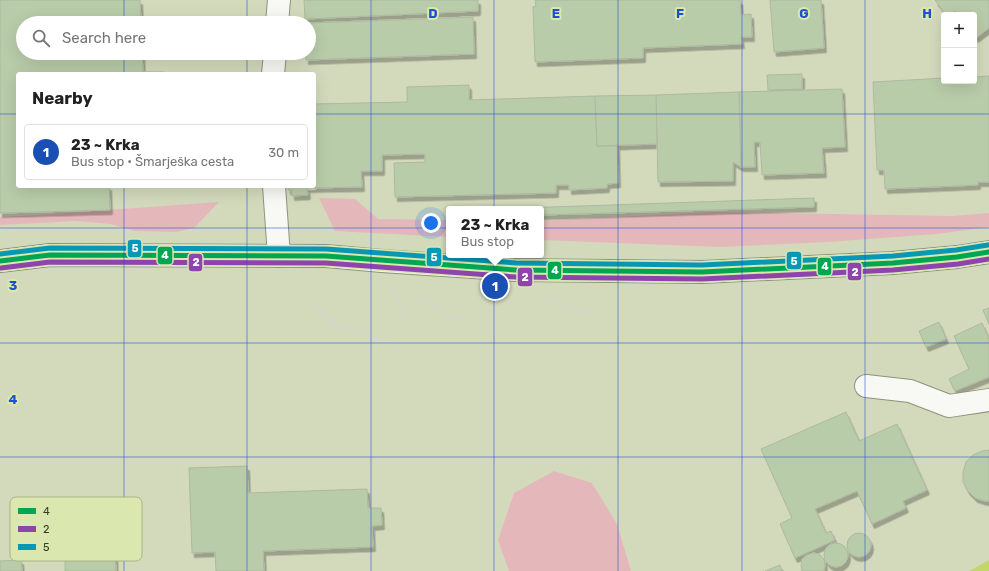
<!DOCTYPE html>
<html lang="en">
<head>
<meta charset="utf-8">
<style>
	body { margin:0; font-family:Rubik,sans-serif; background:#f6f6f6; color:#222 }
	.controls { position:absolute; right:12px; top:12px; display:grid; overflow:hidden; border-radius:4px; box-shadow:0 4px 16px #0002 }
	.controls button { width:36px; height:36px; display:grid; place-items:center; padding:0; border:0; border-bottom:1px solid #e0e0e0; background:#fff; color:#222; font:20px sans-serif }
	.you { position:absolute; left:431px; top:223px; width:14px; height:14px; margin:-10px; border:3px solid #fff; border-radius:50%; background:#1a73e8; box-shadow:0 0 0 6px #1a73e833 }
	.badge { display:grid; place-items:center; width:26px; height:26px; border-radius:50%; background:#0b8043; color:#fff; font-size:13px; font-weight:700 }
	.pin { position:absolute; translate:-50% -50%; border:2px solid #fff; box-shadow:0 1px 4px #0006 }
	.popup { position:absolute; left:446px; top:206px; width:98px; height:52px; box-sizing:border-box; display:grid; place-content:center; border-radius:4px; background:#fff; filter:drop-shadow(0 1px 3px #0005); font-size:13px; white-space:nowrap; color:#767676 }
	.popup b { font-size:15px; color:#222 }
	.popup::after { content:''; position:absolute; left:50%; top:100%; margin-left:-8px; border:8px solid transparent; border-top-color:#fff }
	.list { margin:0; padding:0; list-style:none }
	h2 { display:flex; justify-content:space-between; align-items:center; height:52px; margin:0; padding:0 16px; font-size:17px }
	h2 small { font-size:13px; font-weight:400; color:#767676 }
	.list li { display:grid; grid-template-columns:26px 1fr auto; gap:12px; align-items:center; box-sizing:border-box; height:56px; margin:0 8px 8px; padding:0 8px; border:1px solid #e0e0e0; border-radius:4px }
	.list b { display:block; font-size:15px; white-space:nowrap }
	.list p { margin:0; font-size:13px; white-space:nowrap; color:#767676 }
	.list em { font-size:13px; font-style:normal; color:#767676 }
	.icon { flex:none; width:22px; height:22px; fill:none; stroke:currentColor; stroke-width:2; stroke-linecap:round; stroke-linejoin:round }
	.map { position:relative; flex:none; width:989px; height:571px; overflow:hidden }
	.search { position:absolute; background:#fff; box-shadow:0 4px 16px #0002; left:16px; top:16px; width:300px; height:44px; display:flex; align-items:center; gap:10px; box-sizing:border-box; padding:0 14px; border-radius:22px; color:#767676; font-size:15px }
	.panel { position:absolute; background:#fff; box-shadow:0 4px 16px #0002; left:16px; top:72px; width:300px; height:116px; border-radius:4px }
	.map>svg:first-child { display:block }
	.green { fill:#e4b8ba }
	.water { fill:#c3d66a }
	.building { fill:#b9cca9; stroke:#aeb8a2; filter:url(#shadow) }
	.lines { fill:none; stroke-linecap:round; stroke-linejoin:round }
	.minor-casing { stroke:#8e927b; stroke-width:24 }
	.path { stroke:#d5d7ce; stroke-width:2.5; stroke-dasharray:3 2; stroke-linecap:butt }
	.minor { stroke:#f8f9f5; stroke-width:22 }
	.bus-1-casing { stroke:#dae7af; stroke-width:8 }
	.bus-2-casing { stroke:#dae7af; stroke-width:8 }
	.bus-3-casing { stroke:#dae7af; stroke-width:8 }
	.bus-1 { stroke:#00a651; stroke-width:5 }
	.bus-2 { stroke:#8e44ad; stroke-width:5 }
	.bus-3 { stroke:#0898b4; stroke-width:5 }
	.grid { fill:none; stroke:#1d4ed8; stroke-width:1; stroke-opacity:0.55 }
	.key { fill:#dae7af; stroke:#a9b385; stroke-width:1 }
	.key-label { font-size:11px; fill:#363b24 }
	.grid-label { font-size:13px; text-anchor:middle; font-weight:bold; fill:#1d4ed8; stroke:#dae7af; stroke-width:4; stroke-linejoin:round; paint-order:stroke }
	.line-badge { stroke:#dae7af; stroke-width:1.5 }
	.badge-label { font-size:11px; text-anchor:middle; font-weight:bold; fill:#fff }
</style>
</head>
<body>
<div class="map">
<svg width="989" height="571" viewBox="0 0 989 571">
	<defs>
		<filter id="shadow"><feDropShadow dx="2.5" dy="4.5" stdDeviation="0" flood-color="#0004"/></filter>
	</defs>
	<rect width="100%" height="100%" fill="#d3dabc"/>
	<g class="green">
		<polygon points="319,198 355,199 378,219 449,220 449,237 335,231"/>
		<polygon points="219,202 194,228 176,232 135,231 110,224 76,221 0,225 0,217 37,215"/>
		<polygon points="713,212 953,216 989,213 989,227 937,234 828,242 720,247 541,240 541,221"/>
		<polygon points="554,471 592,483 617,524 631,571 509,571 498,540 514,493"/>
	</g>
	<polygon class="water" points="989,560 989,571 969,571"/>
	<g class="building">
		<polygon points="0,0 140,0 141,23 23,23 23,53 142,53 143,72 164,72 164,74 18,74 18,186 109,186 110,210 0,213"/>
		<polygon points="304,0 478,0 478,11 305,19"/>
		<polygon points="535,0 740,0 741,15 751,14 752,37 741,37 742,44 643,48 643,58 535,62 533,7 536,6"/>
		<polygon points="770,0 821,0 824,48 774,52"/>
		<polygon points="935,0 989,0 989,28 976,38 974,35 974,15 959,15 955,11 950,15 946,15"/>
		<polygon points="473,17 474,54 306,60 306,53 309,53 309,23"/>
		<polygon points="802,74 802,89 768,90 767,75"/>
		<polygon points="989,76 989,182 978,182 978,185 885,189 884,170 877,170 873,82 944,78 944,81 974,81 974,77"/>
		<polygon points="469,85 469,100 595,96 597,146 617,146 618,183 607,184 607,188 569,190 569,185 556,185 556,193 395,197 394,163 425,162 425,154 382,155 382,171 361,171 362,187 307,188 308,195 292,196 292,190 288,190 288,186 314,186 314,104 407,102 407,87"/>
		<polygon points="842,89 845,147 822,148 824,173 762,175 760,142 754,142 755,167 741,167 739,92"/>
		<polygon points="739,92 741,167 733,162 733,181 658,182 656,95"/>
		<polygon points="656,95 657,144 597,146 595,96"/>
		<polygon points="814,198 814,207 541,215 541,209 522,209 522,208"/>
		<polygon points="989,308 989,324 983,310"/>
		<polygon points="939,322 946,339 926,347 919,331"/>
		<polygon points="982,323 989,339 989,377 955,391 949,379 969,369 954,336"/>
		<polygon points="846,412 859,441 897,424 927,490 903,501 906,508 872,524 857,491 815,509 826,533 831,531 835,540 795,558 780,524 792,518 761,449"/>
		<polygon points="989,450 989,501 985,501 975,498 968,491 963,482 963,472 966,462 973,455 982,451"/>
		<polygon points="247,466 248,493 367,489 368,508 381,508 382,525 372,526 373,547 263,551 264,571 216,571 215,552 192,553 189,468"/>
		<circle cx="859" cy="545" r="12"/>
		<circle cx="836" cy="555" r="12"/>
		<polygon points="813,553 819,554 824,559 825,565 824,571 802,571 801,565 802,559 807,555"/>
		<polygon points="115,556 116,571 65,571 65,558"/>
		<polygon points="21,560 22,571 0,571 0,561"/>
		<polygon points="780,565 782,571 765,571"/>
	</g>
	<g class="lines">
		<defs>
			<g id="minor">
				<polyline points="277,23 279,0"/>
				<polyline points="273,74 275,53"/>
				<polyline points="274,186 279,256"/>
				<polyline points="0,261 50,255 326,256 382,261 516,270 702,272 893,263 957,257 989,252"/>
				<polyline points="866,386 910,391 949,406 989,400"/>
			</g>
		</defs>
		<use href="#minor" class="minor-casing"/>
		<g class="path">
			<polyline points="388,284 404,308 397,318"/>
			<polyline points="421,294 447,316 467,319"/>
			<polyline points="543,298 593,316"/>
			<polyline points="309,299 332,322 399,349"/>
		</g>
		<use href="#minor" class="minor"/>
		<defs>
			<polyline id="bus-1" points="0,261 50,255 326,256 516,270 702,272 893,263 957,257 989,252"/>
			<polyline id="bus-2" points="1,268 50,262 326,263 516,277 702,279 893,270 958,264 989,259"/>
			<polyline id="bus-3" points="0,254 50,248 326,249 516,263 702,265 893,256 956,250 988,245"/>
		</defs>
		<use href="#bus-1" class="bus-1-casing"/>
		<use href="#bus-2" class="bus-2-casing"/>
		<use href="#bus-3" class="bus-3-casing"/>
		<use href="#bus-1" class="bus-1"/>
		<use href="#bus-2" class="bus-2"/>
		<use href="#bus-3" class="bus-3"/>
	</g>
	<path class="grid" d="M 124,0 L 124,23M 247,0 L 247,23M 371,0 L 371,571M 494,0 L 494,571M 618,0 L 618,571M 742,0 L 742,571M 865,0 L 865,571M 124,53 L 124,74M 247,53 L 247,74M 0,114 L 18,114M 314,114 L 989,114M 124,186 L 124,571M 247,186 L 247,571M 0,228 L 989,228M 0,343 L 989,343M 0,457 L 989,457"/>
	<rect x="10" y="497" width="132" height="64" rx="6" class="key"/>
	<rect x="18" y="508" width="18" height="6" fill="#00a651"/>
	<rect x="18" y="526" width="18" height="6" fill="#8e44ad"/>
	<rect x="18" y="544" width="18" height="6" fill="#0898b4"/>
	<g class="key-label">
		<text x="43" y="515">4</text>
		<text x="43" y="533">2</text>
		<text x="43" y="551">5</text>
	</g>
	<g class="grid-label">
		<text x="433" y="18">D</text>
		<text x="556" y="18">E</text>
		<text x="680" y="18">F</text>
		<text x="804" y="18">G</text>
		<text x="927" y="18">H</text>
		<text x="13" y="290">3</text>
		<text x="13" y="404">4</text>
	</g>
	<g class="line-badge">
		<rect x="127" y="239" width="15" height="19" rx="4" fill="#0898b4"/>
		<rect x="157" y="246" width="16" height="19" rx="4" fill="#00a651"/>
		<rect x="426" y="247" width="16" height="20" rx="4" fill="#0898b4"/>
		<rect x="786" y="251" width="16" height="19" rx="4" fill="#0898b4"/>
		<rect x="188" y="253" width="15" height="19" rx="4" fill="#8e44ad"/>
		<rect x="817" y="257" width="15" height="19" rx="4" fill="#00a651"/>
		<rect x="547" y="261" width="15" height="19" rx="4" fill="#00a651"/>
		<rect x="847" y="262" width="15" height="19" rx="4" fill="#8e44ad"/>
		<rect x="517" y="267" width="16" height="20" rx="4" fill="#8e44ad"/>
	</g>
	<g class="badge-label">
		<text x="135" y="252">5</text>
		<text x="165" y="259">4</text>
		<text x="434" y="261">5</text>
		<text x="794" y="265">5</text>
		<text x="196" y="266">2</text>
		<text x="825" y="270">4</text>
		<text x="555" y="274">4</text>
		<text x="855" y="276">2</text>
		<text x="525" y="281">2</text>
	</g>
</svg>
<div class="controls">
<button>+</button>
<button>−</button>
</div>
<div class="you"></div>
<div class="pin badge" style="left:495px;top:286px;background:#1a4fb4">1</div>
<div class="popup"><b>23 ~ Krka</b>Bus stop</div>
<div class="search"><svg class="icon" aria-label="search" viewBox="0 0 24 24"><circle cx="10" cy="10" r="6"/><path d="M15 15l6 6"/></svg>Search here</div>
<section class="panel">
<h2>Nearby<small></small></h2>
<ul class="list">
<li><span class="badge" style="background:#1a4fb4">1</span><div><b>23 ~ Krka</b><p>Bus stop · Šmarješka cesta</p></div><em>30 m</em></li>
</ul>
</section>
</div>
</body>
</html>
